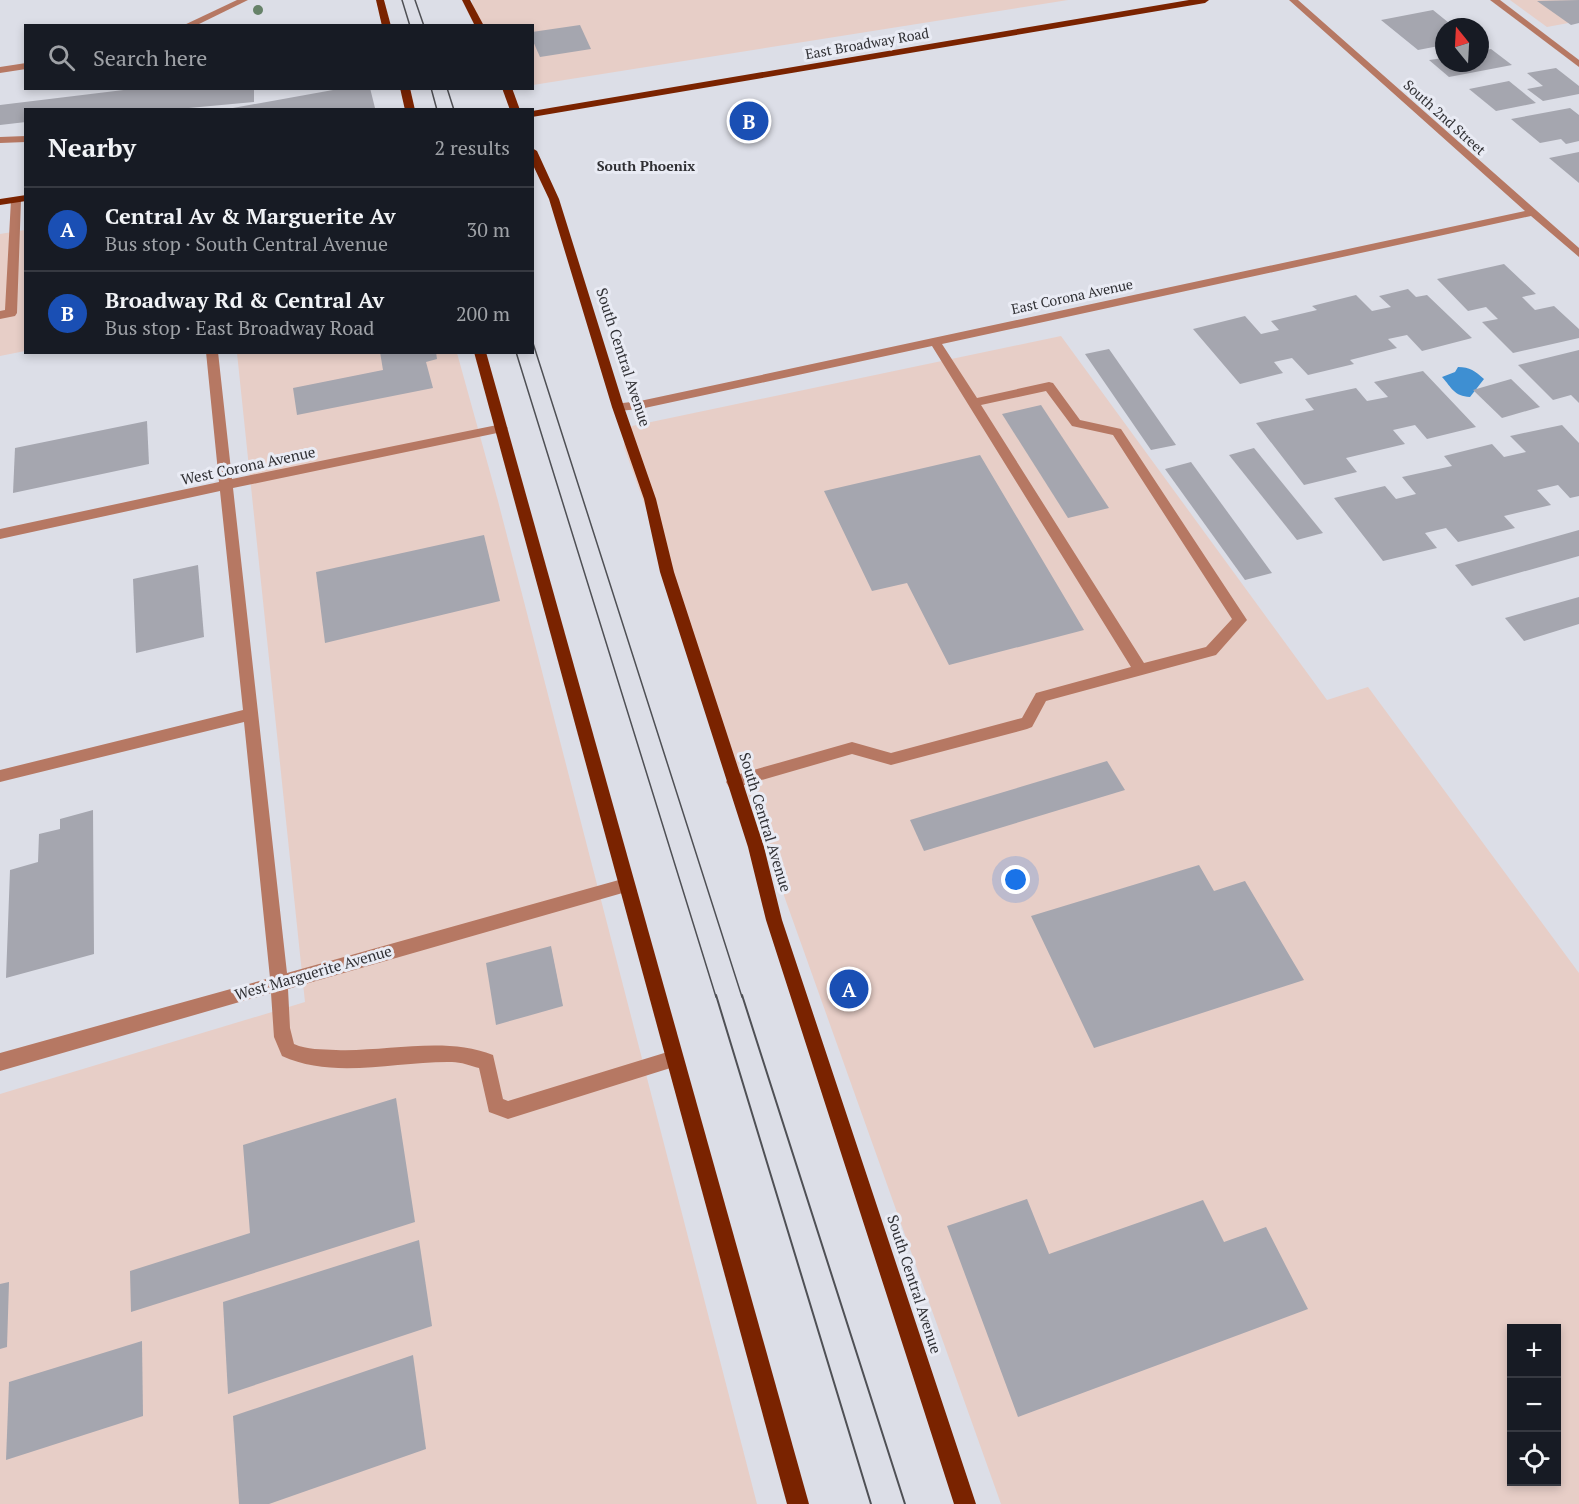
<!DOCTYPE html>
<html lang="en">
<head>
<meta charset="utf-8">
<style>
	body { margin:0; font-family:"PT Serif",serif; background:#20242c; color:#f1f3f6 }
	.controls { position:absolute; right:18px; bottom:18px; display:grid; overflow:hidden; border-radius:0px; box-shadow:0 3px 9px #0003 }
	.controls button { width:54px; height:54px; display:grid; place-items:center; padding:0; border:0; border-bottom:2px solid #363941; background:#171b24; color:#f1f3f6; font:30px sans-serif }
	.compass { position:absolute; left:1435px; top:18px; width:54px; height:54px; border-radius:50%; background:#171b24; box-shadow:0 3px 9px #0003; rotate:342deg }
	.you { position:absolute; left:1016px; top:880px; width:21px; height:21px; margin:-15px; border:4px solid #fff; border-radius:50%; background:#1a73e8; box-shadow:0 0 0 9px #1a73e833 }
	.badge { display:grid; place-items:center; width:39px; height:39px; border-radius:50%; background:#0b8043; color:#fff; font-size:20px; font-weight:700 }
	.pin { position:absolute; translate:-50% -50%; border:3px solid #fff; box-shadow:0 2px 6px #0006 }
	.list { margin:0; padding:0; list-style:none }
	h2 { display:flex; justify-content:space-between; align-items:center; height:78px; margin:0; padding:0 24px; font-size:26px }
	h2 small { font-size:20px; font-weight:400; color:#9ea1a6 }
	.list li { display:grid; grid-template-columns:39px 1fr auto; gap:18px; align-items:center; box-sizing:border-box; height:84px; padding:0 24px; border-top:2px solid #363941 }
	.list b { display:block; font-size:22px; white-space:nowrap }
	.list p { margin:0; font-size:20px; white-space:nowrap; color:#9ea1a6 }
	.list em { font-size:20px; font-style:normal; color:#9ea1a6 }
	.icon { flex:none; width:33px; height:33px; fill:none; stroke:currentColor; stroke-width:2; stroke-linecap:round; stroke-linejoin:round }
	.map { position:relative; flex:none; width:1579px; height:1504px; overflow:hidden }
	.search { position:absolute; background:#171b24; box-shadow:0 3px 9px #0003; left:24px; top:24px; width:510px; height:66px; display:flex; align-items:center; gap:15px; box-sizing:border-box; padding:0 21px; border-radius:0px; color:#9ea1a6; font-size:22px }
	.panel { position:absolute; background:#171b24; box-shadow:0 3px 9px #0003; left:24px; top:108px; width:510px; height:246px; border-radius:0px }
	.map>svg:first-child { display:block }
	.commercial { fill:#e7cec7; fill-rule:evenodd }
	.water { fill:#3e8fd2 }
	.building { fill:#a5a6af }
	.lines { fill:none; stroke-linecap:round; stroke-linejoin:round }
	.minor { fill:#b67863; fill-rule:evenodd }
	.major { fill:#7a2300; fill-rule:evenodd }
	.tram-far1 { stroke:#4f5055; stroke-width:1.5 }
	.tram { stroke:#4f5055; stroke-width:2 }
	.tree { fill:#668269 }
	.labels { text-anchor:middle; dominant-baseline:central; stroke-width:6; stroke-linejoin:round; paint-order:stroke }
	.far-street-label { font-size:14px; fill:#2f2f33; stroke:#e9ebf4 }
	.far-neighbourhood-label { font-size:14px; font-weight:bold; fill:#2f2f33; stroke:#e9ebf4 }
	.street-label { font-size:15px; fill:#2f2f33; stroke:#e9ebf4 }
</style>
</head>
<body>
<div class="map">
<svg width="1579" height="1504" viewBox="0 0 1579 1504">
	<rect width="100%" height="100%" fill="#dcdee7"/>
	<g class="commercial">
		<polygon points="472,0 1068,0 533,85 532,26 474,25"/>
		<polygon points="1510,0 1579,0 1579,21 1547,27"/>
		<polygon points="25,230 25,351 0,356 0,234"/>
		<path d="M 1061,336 L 1327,700 L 1368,687 L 1579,973 L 1579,1504 L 1001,1504 L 624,447 L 624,436 L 632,426 ZM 1512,1328 L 1556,1328 L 1556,1482 L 1512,1482 Z"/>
		<polygon points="237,353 457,353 498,501 757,1504 0,1504 0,1094 305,1002"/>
	</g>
	<path class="water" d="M 1458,367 C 1470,367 1475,371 1484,379 L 1470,397 C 1454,396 1452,388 1442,377 L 1455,372 Z"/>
	<g class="building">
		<polygon points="1579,0 1579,23 1571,25 1537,1"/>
		<polygon points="1433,10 1454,27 1444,27 1444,45 1418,50 1381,20"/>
		<polygon points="580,25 591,49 540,57 532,39 532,32"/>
		<polygon points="1491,49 1512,65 1449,77 1429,60 1444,58 1444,63 1480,63 1480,51"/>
		<polygon points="1556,68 1579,86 1579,94 1543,101 1527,89 1543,86 1527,73"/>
		<polygon points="1509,81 1536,103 1496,111 1469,89"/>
		<polygon points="140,88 254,88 254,102 167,110 26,110 26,122 0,125 0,105"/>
		<polygon points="344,88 370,88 375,108 222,110"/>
		<polygon points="1570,108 1579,115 1579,141 1566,144 1561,139 1540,143 1511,119"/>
		<polygon points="748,118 757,122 738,125 736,120"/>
		<polygon points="1579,152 1579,183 1549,158"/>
		<polygon points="1504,264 1536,294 1522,297 1535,310 1554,306 1579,329 1579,338 1513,353 1482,322 1498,319 1486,307 1468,311 1437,279"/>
		<polygon points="1408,289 1416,297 1427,295 1472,338 1422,351 1407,335 1388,339 1397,348 1350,360 1354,364 1308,375 1292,358 1274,362 1283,373 1240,384 1193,329 1245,316 1261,334 1279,330 1271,321 1317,310 1312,306 1356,295 1372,311 1391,307 1379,296"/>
		<polygon points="1109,349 1176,445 1151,450 1085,354"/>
		<polygon points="1579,350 1579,403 1571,395 1553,400 1518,365"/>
		<polygon points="380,352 436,352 437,359 426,362 433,388 297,415 293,388 383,370"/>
		<polygon points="1423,371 1476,427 1427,439 1415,425 1393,430 1405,444 1346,458 1357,472 1304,485 1256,423 1314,410 1305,399 1356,388 1367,401 1388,397 1374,382"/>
		<polygon points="1511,379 1540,407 1502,418 1473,390"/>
		<polygon points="1041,405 1109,508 1068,518 1002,414"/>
		<polygon points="147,421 149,464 13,493 15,448"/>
		<polygon points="1562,425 1579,443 1579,496 1570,498 1558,485 1537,490 1551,505 1504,516 1515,528 1458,542 1446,528 1425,533 1437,548 1383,561 1334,498 1385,486 1396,499 1416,494 1402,477 1452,466 1444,456 1492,444 1504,457 1526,452 1510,436"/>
		<polygon points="1254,448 1323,533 1297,540 1229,455"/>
		<polygon points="980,455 1084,630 949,665 907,583 872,591 824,491"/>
		<polygon points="1191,462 1272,573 1245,580 1165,469"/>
		<polygon points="1579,530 1579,556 1472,586 1455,565"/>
		<polygon points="484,535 500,601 325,643 316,572"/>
		<polygon points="198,565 204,637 136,653 133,579"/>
		<polygon points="1579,597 1579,624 1524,641 1505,618"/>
		<polygon points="1107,761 1125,790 924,851 910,820"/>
		<polygon points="93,810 94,954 6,978 10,870 38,862 39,834 60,829 60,819"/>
		<polygon points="1199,865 1214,891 1245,881 1304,980 1094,1048 1031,916"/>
		<polygon points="551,946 563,1006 496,1025 486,963"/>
		<polygon points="396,1098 415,1222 131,1312 130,1271 250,1233 243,1145"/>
		<polygon points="1027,1199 1049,1254 1203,1200 1224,1242 1266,1227 1308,1309 1018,1417 947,1226"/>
		<polygon points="419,1240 432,1326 228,1394 223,1302"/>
		<polygon points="9,1282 7,1347 0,1349 0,1284"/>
		<polygon points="142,1341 143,1416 6,1460 9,1382"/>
		<polygon points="413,1355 426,1449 269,1504 239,1504 233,1416"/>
	</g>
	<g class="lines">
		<g class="minor">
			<polygon points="237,0 248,0 195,26 182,26"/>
			<path d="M 1289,0 L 1298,0 L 1579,248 L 1579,257 L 1531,216 L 942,344 L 977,398 L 1049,382 L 1053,383 L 1080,420 L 1121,429 L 1247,620 L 1216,655 L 1046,701 L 1032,727 L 1027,729 L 891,765 L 852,754 L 734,788 L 729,787 L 726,782 L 729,777 L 852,742 L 891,753 L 1022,718 L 1036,693 L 1131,667 L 932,346 L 640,409 L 618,411 L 612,407 L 614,404 L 640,401 L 1525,211 ZM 1046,391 L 1072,426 L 1113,435 L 1232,619 L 1206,647 L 1144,663 L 981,405 Z"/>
			<polygon points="1490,0 1500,0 1579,60 1579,67"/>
			<polygon points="26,63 26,69 0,73 0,67"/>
			<polygon points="26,136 26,142 0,143 0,137"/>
			<polygon points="16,197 21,200 17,313 15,316 0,319 0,311 5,310 11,200"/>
			<path d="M 206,352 L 218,352 L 232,479 L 502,424 L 508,428 L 502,432 L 233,488 L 287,973 L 626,878 L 632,880 L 634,885 L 632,890 L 626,892 L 288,989 L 290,1028 L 294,1044 C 307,1050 322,1049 336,1050 C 387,1052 445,1036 493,1055 L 503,1099 L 508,1101 L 674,1050 L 680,1053 L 683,1059 L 680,1065 L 508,1119 L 489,1112 L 479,1068 C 471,1066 461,1062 452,1062 C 397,1061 334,1080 282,1056 L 274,1037 L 271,993 L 0,1071 L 0,1053 L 270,978 L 244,722 L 0,782 L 0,770 L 243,710 L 220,491 L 0,539 L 0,529 L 219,482 Z"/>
		</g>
		<g class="major">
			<polygon points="376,0 384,0 391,26 382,26"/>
			<polygon points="462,0 470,0 484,26 475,26"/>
			<polygon points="1189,0 1209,0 1205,3 532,117 532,111"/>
			<polygon points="400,88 410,88 415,110 405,110"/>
			<polygon points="502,88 512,88 520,110 510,110"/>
			<polygon points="532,148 537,151 559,199 624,407 656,499 674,572 764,847 782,920 976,1504 954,1504 766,920 748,847 660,572 644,499 612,407 549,199 532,163"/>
			<polygon points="26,195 26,201 0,205 0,199"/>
			<polygon points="474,352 486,352 809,1504 787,1504"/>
		</g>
		<g class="tram-far1">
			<polyline points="402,0 410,26"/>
			<polyline points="415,0 424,26"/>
			<polyline points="431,88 437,110"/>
			<polyline points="447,88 454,110"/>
			<polyline points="532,340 742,997"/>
			<polyline points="516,352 716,997"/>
		</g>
		<g class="tram">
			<polyline points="716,995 871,1504"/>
			<polyline points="742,995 905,1504"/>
		</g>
	</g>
	<circle class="tree" cx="258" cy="10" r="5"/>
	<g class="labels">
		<g class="far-street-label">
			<text transform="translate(867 43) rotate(-10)">East Broadway Road</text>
			<text transform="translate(1445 117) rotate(42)">South 2nd Street</text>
			<text transform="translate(1072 296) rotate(-12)">East Corona Avenue</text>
		</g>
		<g class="far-neighbourhood-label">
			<text x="646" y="165">South Phoenix</text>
		</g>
		<g class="street-label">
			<text transform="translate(624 357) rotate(72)">South Central Avenue</text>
			<text transform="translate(248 465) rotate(-12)">West Corona Avenue</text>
			<text transform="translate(766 822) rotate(73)">South Central Avenue</text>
			<text transform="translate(313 972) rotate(-16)">West Marguerite Avenue</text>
			<text transform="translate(915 1284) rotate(72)">South Central Avenue</text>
		</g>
	</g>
</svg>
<div class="controls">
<button>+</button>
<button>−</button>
<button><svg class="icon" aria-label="locate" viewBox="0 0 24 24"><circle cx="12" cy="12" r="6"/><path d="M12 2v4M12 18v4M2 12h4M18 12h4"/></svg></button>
</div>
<svg class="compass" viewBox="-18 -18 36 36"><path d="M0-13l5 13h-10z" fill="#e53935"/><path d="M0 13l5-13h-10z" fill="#9ea1a6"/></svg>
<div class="you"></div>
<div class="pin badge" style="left:849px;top:989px;background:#1a4fb4">A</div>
<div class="pin badge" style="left:749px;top:121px;background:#1a4fb4">B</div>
<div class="search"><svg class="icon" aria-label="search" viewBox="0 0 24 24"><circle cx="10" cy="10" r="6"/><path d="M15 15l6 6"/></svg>Search here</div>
<section class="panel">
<h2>Nearby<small>2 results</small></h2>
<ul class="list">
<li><span class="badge" style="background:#1a4fb4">A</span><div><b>Central Av &amp; Marguerite Av</b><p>Bus stop · South Central Avenue</p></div><em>30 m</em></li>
<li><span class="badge" style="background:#1a4fb4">B</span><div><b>Broadway Rd &amp; Central Av</b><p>Bus stop · East Broadway Road</p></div><em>200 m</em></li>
</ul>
</section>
</div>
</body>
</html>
